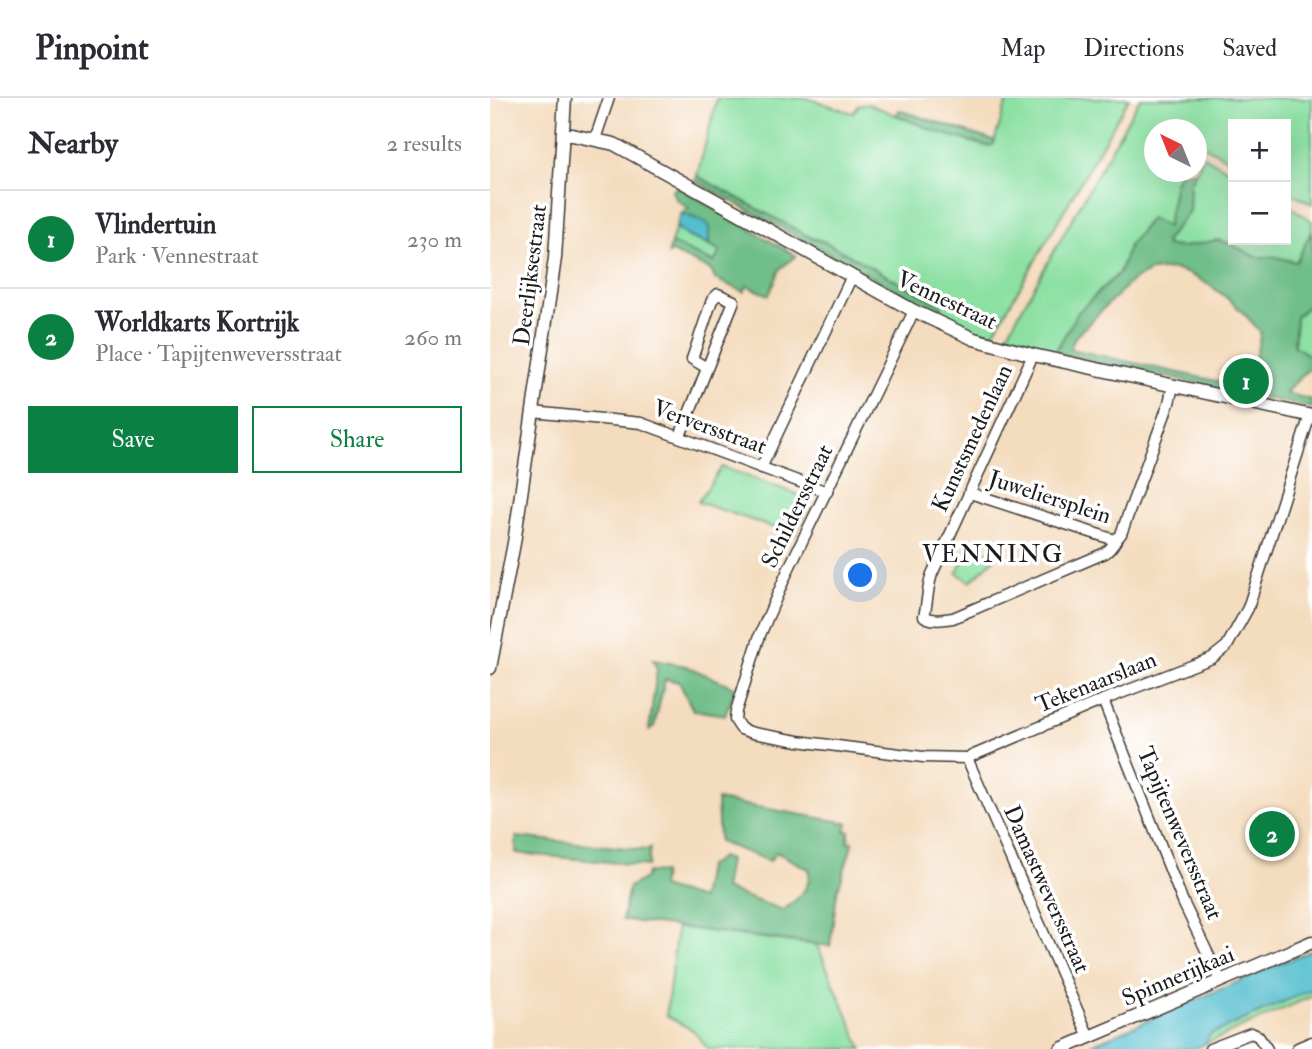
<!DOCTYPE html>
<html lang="en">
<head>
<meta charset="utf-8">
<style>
	body { margin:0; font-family:"IM FELL Double Pica",serif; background:#f7f7f7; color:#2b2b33 }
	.controls { position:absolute; right:21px; top:21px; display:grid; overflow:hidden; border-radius:0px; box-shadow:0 7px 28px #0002 }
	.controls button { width:63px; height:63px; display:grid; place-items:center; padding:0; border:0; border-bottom:2px solid #e1e1e2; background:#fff; color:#2b2b33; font:35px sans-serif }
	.compass { position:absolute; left:654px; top:21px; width:63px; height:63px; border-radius:50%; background:#fff; box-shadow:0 7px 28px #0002; rotate:317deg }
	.you { position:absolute; left:371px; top:478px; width:24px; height:24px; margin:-18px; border:5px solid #fff; border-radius:50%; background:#1a73e8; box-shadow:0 0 0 10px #1a73e833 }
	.badge { display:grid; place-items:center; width:46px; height:46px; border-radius:50%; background:#0b8043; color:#fff; font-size:23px; font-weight:700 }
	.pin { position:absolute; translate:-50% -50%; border:4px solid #fff; box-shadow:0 2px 7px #0006 }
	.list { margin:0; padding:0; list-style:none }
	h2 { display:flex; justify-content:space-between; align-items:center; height:91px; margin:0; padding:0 28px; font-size:30px }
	h2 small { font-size:23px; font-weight:400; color:#7c7c81 }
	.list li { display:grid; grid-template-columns:46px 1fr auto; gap:21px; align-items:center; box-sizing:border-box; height:98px; padding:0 28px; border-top:2px solid #e1e1e2 }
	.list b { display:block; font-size:26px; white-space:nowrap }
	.list p { margin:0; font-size:23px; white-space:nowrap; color:#7c7c81 }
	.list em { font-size:23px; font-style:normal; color:#7c7c81 }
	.actions { display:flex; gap:14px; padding:21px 28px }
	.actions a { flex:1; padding:16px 0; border:2px solid #0b8043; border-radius:0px; text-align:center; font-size:24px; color:#0b8043 }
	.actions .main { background:#0b8043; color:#fff }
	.map { position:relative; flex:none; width:822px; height:951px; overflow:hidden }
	header { display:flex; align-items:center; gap:42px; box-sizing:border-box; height:98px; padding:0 35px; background:#fff; border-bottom:2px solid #e1e1e2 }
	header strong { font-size:33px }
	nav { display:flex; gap:38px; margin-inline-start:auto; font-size:24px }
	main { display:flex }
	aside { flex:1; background:#fff }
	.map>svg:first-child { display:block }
	.green { fill:#8be0a2; stroke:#547e5f; stroke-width:2 }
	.forest { fill:#70be88; stroke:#466d52; stroke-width:2; fill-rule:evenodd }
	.water { fill:#53bece; stroke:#386d75; stroke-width:2 }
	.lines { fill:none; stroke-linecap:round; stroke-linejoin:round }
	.minor-casing { stroke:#3c3934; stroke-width:13 }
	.tertiary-casing { stroke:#3c3934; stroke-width:15 }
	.minor { stroke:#fff; stroke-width:10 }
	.tertiary { stroke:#fff; stroke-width:12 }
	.labels { text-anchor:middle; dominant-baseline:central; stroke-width:7; stroke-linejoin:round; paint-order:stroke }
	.street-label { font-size:23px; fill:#1c1c1c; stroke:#fff }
	.neighbourhood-label { font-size:24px; letter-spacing:2px; fill:#1c1c1c; stroke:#fff }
</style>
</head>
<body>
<header>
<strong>Pinpoint</strong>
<nav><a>Map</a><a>Directions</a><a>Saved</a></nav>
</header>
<main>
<aside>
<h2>Nearby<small>2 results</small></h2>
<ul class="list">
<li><span class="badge">1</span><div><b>Vlindertuin</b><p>Park · Vennestraat</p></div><em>230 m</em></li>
<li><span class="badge">2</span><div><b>Worldkarts Kortrijk</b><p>Place · Tapijtenweversstraat</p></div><em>260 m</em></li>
</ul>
<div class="actions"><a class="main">Save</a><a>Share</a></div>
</aside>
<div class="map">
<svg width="822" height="951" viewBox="0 0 822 951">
	<rect width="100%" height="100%" fill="#fff"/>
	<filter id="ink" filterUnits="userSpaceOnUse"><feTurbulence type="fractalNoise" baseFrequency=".0143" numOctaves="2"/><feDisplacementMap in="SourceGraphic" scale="14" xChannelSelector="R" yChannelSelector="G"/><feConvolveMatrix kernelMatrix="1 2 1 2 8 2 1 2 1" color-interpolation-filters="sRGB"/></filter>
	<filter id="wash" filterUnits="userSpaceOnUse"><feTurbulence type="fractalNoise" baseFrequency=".00686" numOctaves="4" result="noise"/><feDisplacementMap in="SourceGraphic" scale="28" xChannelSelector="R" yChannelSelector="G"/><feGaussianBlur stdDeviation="1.57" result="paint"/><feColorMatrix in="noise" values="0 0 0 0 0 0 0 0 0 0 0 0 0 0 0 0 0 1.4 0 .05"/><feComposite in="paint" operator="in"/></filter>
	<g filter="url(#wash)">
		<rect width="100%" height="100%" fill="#f4dcbe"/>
		<g class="green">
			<polygon points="227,0 317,0 363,15 369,7 379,6 447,34 496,48 503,47 518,0 639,0 507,229 498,240 448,215 451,208 335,144 322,140 207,78"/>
			<polygon points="650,0 822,0 822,106 796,92 796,26 743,26 743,64 709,45 707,49 706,32 664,32 664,74 691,74 685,84 677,129 660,121 640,146 629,175 589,214 565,254 549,251 550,247 517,237"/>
			<polygon points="714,58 743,75 743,142 796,142 796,106 822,123 822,133 806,164 786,159 765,159 739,145 728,142 693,149 677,148 675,144 699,113 700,84"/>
			<polygon points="186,129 199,139 230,152 225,165 181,145"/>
			<polygon points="818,208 822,210 822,259 804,248 806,219"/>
			<polygon points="232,369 312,398 317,412 305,437 208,404"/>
			<polygon points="482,443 505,460 480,484 467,475"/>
			<polygon points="187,829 327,847 372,951 218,951 203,932 176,918"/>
			<polygon points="822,891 822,898 715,946 720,937"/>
		</g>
		<g class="forest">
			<polygon points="409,12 505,43 503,47 496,48 447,34 406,17"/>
			<path d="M 691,74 L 706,74 L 700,84 L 699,113 L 675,144 L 677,148 L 693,149 L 727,142 L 739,145 L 765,159 L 786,159 L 806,164 L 822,133 L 822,210 L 818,208 L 806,219 L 804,248 L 822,259 L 822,267 L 795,295 L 822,302 L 822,310 L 565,254 L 588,214 L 629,175 L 640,146 L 661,120 L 677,129 L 685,84 ZM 683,171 C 717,179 750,208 771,235 L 758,290 L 580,251 L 585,239 L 642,182 L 661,173 Z"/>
			<polygon points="207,78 321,140 335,144 452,208 448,215 205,83"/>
			<polygon points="187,89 306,158 290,171 279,197 257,188 254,194 225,181 221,172 182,154 178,156 181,145 224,165 230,153 219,146 219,129 215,125 191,115 198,110 186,101 182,93"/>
			<polygon points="163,562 196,568 246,590 235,617 203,612 189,584 175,581 164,629 159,632 167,572"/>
			<path d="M 227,702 L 358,725 L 355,733 L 359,733 L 358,744 L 363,744 L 347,795 L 340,848 L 132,822 L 139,789 L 155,780 L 157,774 L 173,775 L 171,789 L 211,801 L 217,769 L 231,759 L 239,762 L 234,791 L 293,812 C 307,802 322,790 319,771 L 286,754 L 280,763 L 229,744 Z"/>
			<polygon points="26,739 156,752 160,750 158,768 26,755"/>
		</g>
		<g class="water">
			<polygon points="191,115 215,124 219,128 219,146 199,139 186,129"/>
			<polygon points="822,852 822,891 720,937 715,946 704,951 591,951"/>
		</g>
	</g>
	<g filter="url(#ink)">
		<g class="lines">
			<defs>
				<g id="minor">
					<polyline points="105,41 119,0"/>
					<polyline points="424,213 299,470 270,537 246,613 245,622 251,631 263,635 308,643 433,659 477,660 613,602 722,560 737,548 758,510 820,317"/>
					<path d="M 543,257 L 442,476 C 437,490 438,503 434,518 C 443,524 453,521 463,520 L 615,455 C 623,450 624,443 631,436 L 679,305 L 683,288"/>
					<polyline points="43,314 151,325 337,394"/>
					<polyline points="190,338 244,203 228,196 222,202 202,261 217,270"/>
					<polyline points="271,370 362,178"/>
					<polyline points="480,395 625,442"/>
					<polyline points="613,602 693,804 731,883"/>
					<polyline points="477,660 599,939"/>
					<polyline points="720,951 761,935 768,938 777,951"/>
				</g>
				<g id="tertiary">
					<polyline points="74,37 82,37 124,46 424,213 484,241 543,257 822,318"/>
					<polyline points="0,570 24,445 65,160 75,0"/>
					<polyline points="571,951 822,844"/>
					<polyline points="808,951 822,945"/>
				</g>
			</defs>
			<use href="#minor" class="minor-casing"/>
			<use href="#tertiary" class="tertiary-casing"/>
			<use href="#minor" class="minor"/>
			<use href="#tertiary" class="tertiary"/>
		</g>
	</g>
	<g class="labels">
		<g class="street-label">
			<text transform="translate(40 177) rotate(-83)">Deerlijksestraat</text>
			<text transform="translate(457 202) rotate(25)">Vennestraat</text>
			<text transform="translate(220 329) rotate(20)">Verversstraat</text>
			<text transform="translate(482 340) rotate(-65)">Kunstsmedenlaan</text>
			<text transform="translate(560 399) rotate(18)">Juweliersplein</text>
			<text transform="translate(307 408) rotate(-64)">Schildersstraat</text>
			<text transform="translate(606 584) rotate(-22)">Tekenaarslaan</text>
			<text transform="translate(690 735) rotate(67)">Tapijtenweversstraat</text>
			<text transform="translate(557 791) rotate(66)">Damastweversstraat</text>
			<text transform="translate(688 878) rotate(-23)">Spinnerijkaai</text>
		</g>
		<g class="neighbourhood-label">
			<text x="503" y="456">VENNING</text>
		</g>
	</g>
</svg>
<div class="controls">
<button>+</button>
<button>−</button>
</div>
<svg class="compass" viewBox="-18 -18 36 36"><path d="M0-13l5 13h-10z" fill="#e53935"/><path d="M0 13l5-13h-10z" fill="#7c7c81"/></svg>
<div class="you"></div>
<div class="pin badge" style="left:756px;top:283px">1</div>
<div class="pin badge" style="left:782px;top:736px">2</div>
</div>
</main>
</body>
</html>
